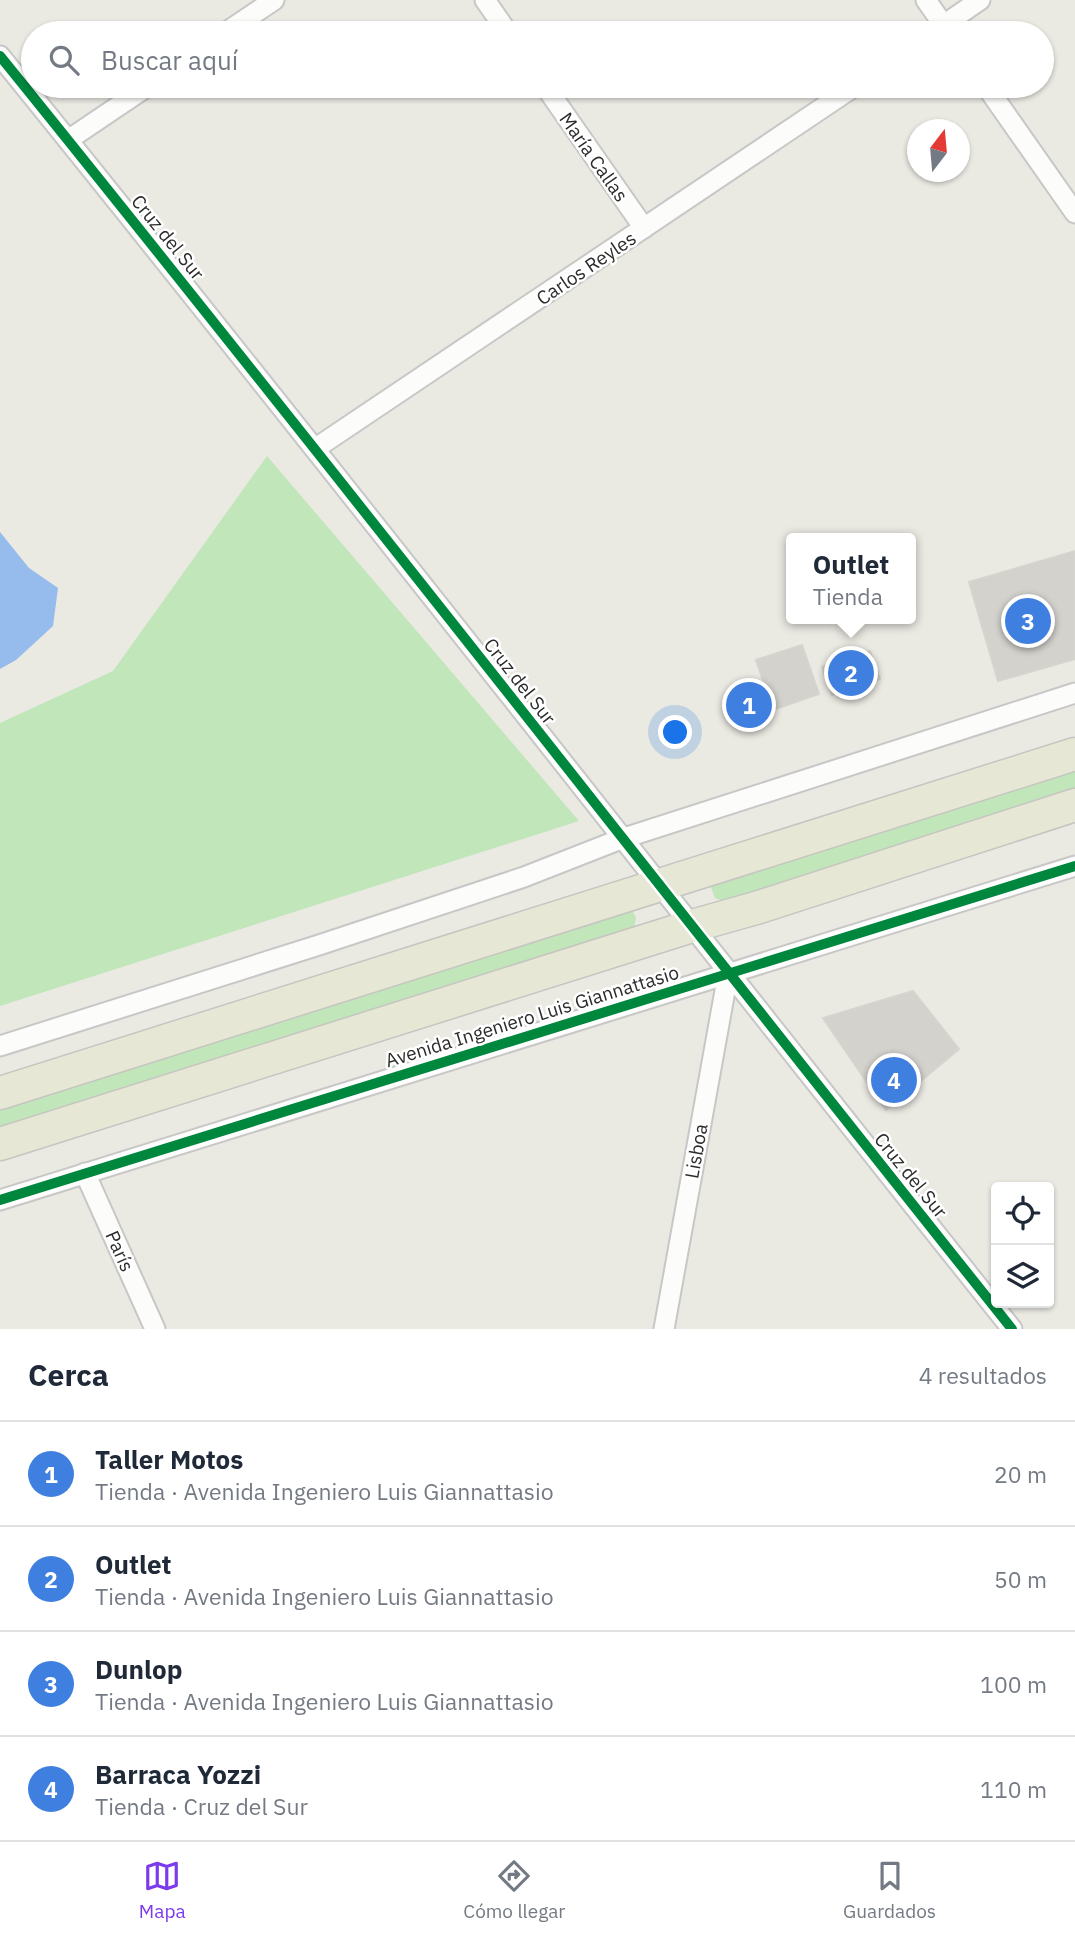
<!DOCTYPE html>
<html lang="es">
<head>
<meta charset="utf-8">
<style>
	body { margin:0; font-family:"IBM Plex Sans",sans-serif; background:#f6f6f7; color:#1f2937 }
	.controls { position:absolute; right:21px; bottom:21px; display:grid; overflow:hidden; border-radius:7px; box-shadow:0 2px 5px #0004 }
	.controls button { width:63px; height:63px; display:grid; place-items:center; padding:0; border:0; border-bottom:2px solid #e0e1e3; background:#fff; color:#1f2937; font:35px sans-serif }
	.compass { position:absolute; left:907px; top:119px; width:63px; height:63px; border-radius:50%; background:#fff; box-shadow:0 2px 5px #0004; rotate:16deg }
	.you { position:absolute; left:676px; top:733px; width:24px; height:24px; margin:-18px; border:5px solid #fff; border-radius:50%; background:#1a73e8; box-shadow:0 0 0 10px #1a73e833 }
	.badge { display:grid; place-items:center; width:46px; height:46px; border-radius:50%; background:#7c3aed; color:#fff; font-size:23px; font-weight:700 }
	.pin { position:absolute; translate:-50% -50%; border:4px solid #fff; box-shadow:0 2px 7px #0006 }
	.popup { position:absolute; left:786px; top:533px; width:130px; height:91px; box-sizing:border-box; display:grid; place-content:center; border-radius:7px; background:#fff; filter:drop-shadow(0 2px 5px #0005); font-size:23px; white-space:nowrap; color:#747a83 }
	.popup b { font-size:26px; color:#1f2937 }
	.popup::after { content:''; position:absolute; left:50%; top:100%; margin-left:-14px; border:14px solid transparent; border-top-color:#fff }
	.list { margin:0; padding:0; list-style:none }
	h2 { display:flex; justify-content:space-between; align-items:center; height:91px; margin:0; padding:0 28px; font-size:30px }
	h2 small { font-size:23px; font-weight:400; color:#747a83 }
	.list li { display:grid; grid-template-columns:46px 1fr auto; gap:21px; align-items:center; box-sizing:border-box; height:105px; padding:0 28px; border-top:2px solid #e0e1e3 }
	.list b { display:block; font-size:26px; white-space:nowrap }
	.list p { margin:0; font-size:23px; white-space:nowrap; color:#747a83 }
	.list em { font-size:23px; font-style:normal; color:#747a83 }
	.icon { flex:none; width:38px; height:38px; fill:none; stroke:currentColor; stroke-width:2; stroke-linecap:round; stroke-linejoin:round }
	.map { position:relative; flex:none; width:1075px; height:1329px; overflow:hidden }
	.search { position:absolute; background:#fff; box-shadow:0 2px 5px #0004; left:21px; right:21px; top:21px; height:77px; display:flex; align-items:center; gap:18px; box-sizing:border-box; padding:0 24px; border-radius:38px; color:#747a83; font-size:26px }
	.sheet { height:511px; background:#fff }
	nav { display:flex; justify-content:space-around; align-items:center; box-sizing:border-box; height:98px; border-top:2px solid #e0e1e3; background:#fff; font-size:19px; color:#747a83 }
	nav a { display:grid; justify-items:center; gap:4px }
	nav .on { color:#7c3aed }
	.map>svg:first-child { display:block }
	.green { fill:#c0e6ba }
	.water { fill:#95bcec }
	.building { fill:#d3d2cd; stroke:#d5d4ce; stroke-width:2 }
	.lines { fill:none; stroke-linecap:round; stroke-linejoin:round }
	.minor-casing { stroke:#c8c7c7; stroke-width:23 }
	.primary-casing { stroke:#c6c5c2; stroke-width:35 }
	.minor { stroke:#fcfcfb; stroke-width:19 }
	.primary { stroke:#e6e7d4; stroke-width:32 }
	.cycleway-casing { stroke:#fff; stroke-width:15 }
	.cycleway { stroke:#00873e; stroke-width:10 }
	.labels { text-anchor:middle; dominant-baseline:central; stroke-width:5; stroke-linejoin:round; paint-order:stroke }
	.street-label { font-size:19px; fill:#2c2c2c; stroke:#fff }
</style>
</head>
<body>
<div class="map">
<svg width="1075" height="1329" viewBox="0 0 1075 1329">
	<rect width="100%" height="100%" fill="#eae9e2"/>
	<g class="green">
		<polygon points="267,456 579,821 0,1006 0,723 113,671"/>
		<polygon points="1075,769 1075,789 723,901 715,898 711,887 714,883"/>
		<polygon points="628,911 633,912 636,918 634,928 0,1130 0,1106"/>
	</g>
	<polygon class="water" points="0,532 29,568 58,588 53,626 16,660 0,669"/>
	<g class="building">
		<polygon points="1075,551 1075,659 998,681 969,582"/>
		<polygon points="802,645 819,694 773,710 756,660"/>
		<polygon points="870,651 880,679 832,695 822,667"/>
		<polygon points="757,683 768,719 742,727 731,691"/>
		<polygon points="913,991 959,1049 886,1110 823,1018"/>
	</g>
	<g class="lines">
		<defs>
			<g id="minor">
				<polyline points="485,0 508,33"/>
				<polyline points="926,0 949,33"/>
				<polyline points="225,33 274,0"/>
				<polyline points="932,33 980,0"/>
				<path d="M 0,56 C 341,477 673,905 1012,1329"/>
				<polyline points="545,86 644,228"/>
				<polyline points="986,86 1075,213"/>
				<polyline points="68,140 148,86"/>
				<polyline points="316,448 855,86"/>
				<polyline points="0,1046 319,945 524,877 621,839 1075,693"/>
				<polyline points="85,1173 155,1329"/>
				<polyline points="0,1200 1075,866"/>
				<polyline points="664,1329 728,974"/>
			</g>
			<g id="primary">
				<polyline points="0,1093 1075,754"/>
				<polyline points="0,1144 692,926 756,908 1075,805"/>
			</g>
		</defs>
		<use href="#minor" class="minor-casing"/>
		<use href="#primary" class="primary-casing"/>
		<use href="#minor" class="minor"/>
		<use href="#primary" class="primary"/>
		<defs>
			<g id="cycleway">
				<path d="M 0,56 C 341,477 673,905 1012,1329"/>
				<polyline points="0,1200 1075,866"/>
			</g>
		</defs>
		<use href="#cycleway" class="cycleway-casing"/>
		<use href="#cycleway" class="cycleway"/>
	</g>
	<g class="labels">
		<g class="street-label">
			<text transform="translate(594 157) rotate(55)">María Callas</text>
			<text transform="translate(168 237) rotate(51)">Cruz del Sur</text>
			<text transform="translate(586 268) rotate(-34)">Carlos Reyles</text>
			<text transform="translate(520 681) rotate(52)">Cruz del Sur</text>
			<text transform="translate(532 1016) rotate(-17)">Avenida Ingeniero Luis Giannattasio</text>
			<text transform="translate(696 1151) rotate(-80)">Lisboa</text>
			<text transform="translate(911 1175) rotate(51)">Cruz del Sur</text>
			<text transform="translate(120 1251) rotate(66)">París</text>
		</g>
	</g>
</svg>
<div class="controls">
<button><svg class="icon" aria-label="locate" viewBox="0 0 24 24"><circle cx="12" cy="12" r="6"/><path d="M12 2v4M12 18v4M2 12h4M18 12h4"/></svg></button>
<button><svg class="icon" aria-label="layers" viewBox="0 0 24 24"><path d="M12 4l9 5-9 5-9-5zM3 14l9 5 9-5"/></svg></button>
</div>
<svg class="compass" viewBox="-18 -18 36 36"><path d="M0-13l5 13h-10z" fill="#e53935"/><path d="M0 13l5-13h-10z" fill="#747a83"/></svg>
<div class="you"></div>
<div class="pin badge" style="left:749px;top:705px;background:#3f7fe0">1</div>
<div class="pin badge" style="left:851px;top:673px;background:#3f7fe0">2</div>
<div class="popup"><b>Outlet</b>Tienda</div>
<div class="pin badge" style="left:1028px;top:621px;background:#3f7fe0">3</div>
<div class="pin badge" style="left:894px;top:1080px;background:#3f7fe0">4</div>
<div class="search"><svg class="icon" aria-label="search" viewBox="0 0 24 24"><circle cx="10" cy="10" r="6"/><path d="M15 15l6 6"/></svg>Buscar aquí</div>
</div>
<section class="sheet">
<h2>Cerca<small>4 resultados</small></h2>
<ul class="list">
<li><span class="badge" style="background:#3f7fe0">1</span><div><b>Taller Motos</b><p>Tienda · Avenida Ingeniero Luis Giannattasio</p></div><em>20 m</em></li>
<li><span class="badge" style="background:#3f7fe0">2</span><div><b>Outlet</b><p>Tienda · Avenida Ingeniero Luis Giannattasio</p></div><em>50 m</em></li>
<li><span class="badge" style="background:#3f7fe0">3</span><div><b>Dunlop</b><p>Tienda · Avenida Ingeniero Luis Giannattasio</p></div><em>100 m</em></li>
<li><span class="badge" style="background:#3f7fe0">4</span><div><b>Barraca Yozzi</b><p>Tienda · Cruz del Sur</p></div><em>110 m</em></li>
</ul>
</section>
<nav>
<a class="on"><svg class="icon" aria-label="map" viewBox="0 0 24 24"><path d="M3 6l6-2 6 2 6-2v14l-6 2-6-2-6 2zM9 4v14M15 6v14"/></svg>Mapa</a>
<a><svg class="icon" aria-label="directions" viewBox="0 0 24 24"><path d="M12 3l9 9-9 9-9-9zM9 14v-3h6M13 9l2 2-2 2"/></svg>Cómo llegar</a>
<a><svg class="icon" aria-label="saved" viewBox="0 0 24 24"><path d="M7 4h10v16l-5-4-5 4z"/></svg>Guardados</a>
</nav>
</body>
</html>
